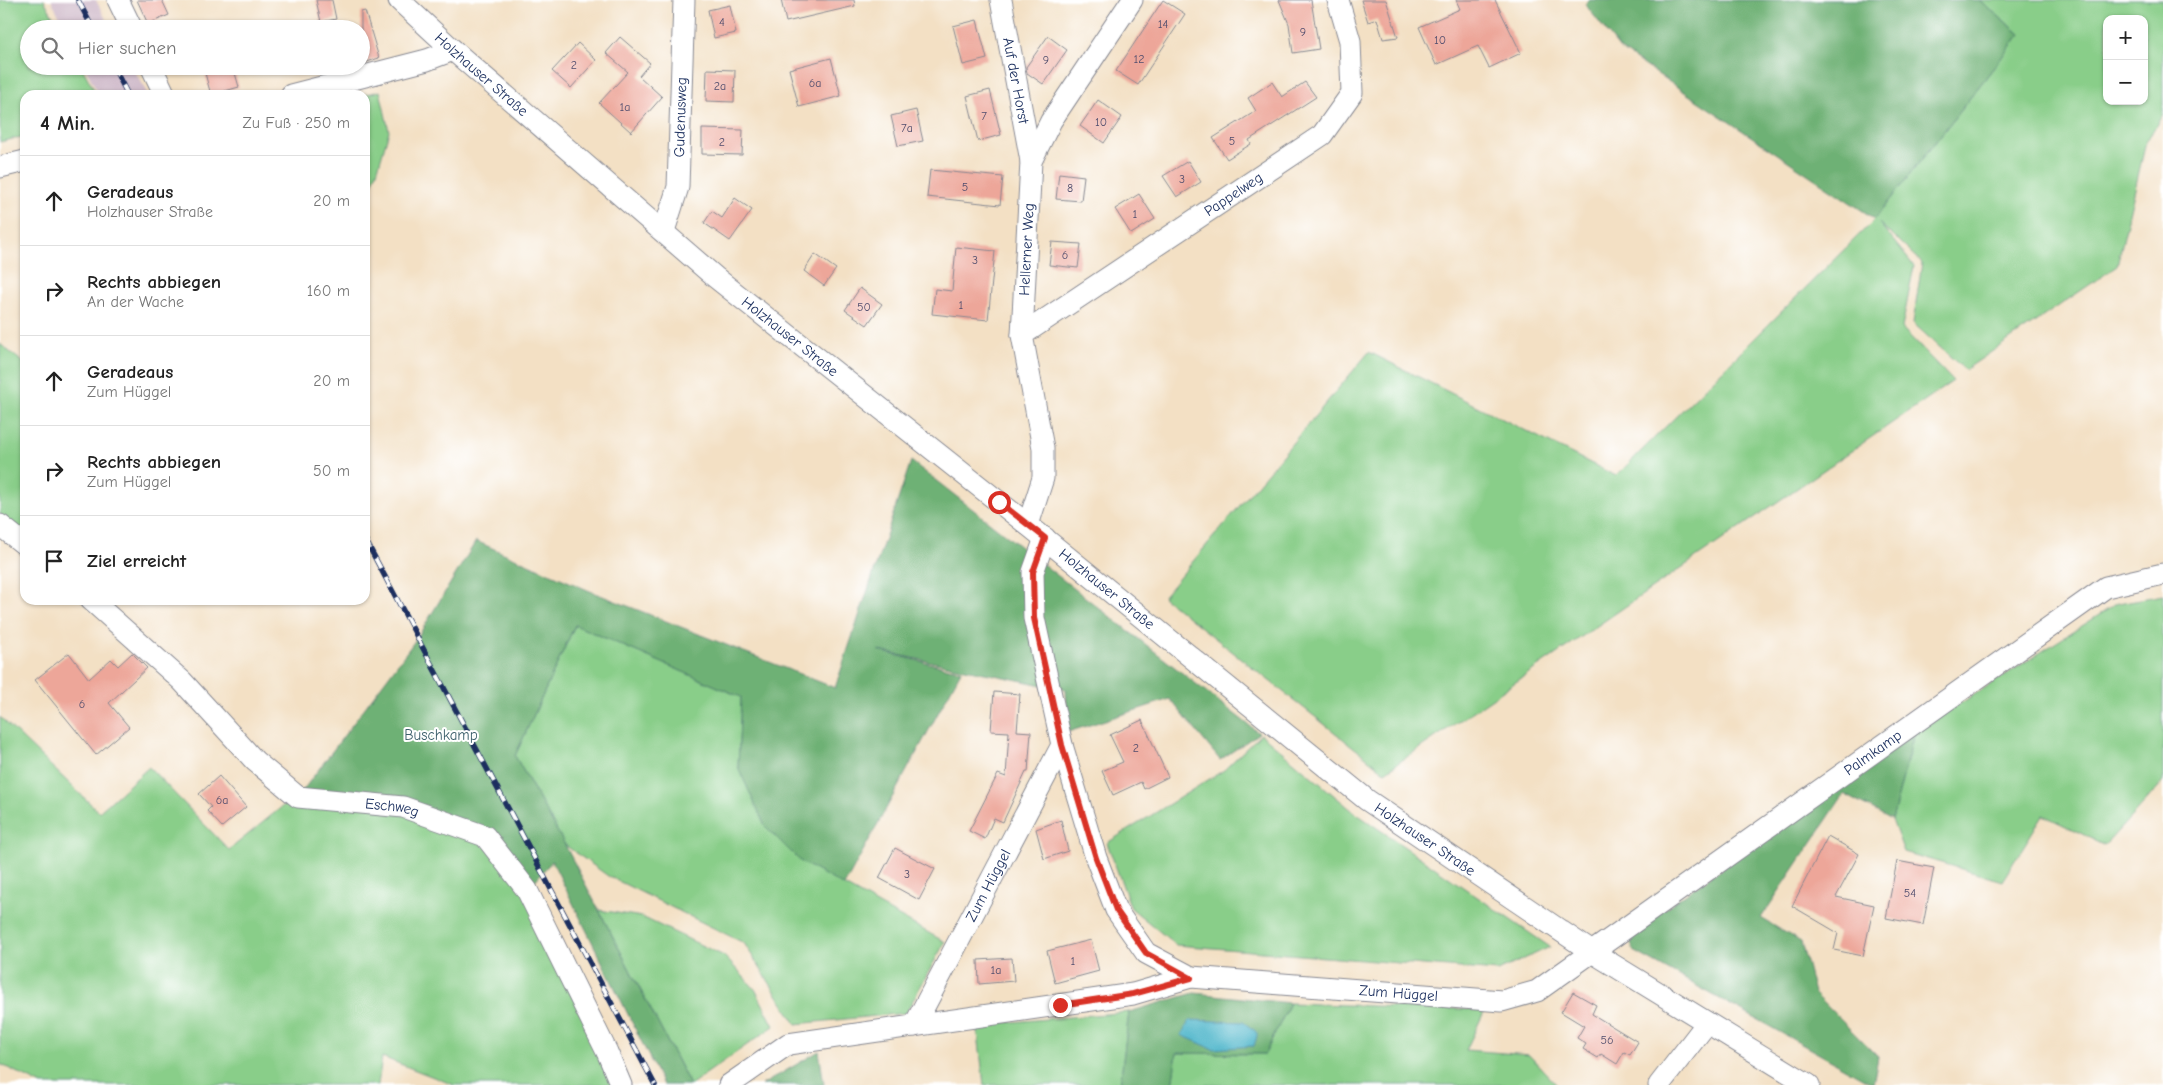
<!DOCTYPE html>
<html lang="de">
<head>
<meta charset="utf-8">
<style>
	body { margin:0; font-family:"Comic Neue",sans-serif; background:#f2f2f2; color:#222 }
	.controls { position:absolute; right:15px; top:15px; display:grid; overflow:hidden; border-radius:10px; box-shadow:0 1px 4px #0004 }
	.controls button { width:45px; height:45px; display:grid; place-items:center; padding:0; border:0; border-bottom:1px solid #e0e0e0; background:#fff; color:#222; font:25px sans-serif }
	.stop { position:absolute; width:15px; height:15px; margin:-11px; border:4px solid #d93025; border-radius:50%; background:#fff }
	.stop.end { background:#d93025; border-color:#fff; box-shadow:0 1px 5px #0008 }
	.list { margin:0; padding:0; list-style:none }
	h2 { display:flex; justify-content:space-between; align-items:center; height:65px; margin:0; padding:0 20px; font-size:21px }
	h2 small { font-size:16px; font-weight:400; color:#767676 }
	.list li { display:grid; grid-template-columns:32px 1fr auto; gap:15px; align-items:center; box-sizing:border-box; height:90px; padding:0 20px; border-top:1px solid #e0e0e0 }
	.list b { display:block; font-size:19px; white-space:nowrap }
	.list p { margin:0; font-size:16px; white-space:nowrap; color:#767676 }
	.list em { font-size:16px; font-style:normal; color:#767676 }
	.icon { flex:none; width:28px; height:28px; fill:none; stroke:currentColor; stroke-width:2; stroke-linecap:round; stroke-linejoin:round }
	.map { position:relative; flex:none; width:2163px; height:1085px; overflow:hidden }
	.search { position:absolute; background:#fff; box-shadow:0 1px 4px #0004; left:20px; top:20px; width:350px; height:55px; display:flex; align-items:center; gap:12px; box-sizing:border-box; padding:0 18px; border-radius:28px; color:#767676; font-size:19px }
	.panel { position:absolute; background:#fff; box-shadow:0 1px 4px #0004; left:20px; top:90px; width:350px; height:515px; border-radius:15px }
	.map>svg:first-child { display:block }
	.industrial { fill:#d1bdcc }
	.green { fill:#89ce89; stroke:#527e74; fill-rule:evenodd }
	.forest { fill:#6eb175; stroke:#44706a }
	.water { fill:#4ab4c9; stroke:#327294 }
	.building { fill:#eda699 }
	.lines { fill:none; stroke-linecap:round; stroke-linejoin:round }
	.minor-casing { stroke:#878891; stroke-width:23 }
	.minor { stroke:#fff; stroke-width:21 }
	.rail-casing { stroke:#1b2f5e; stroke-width:5.5 }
	.rail { stroke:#fff; stroke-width:4; stroke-dasharray:11; stroke-linecap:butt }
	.route { stroke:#d93025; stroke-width:6 }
	.labels { text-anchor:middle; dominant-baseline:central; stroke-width:4; stroke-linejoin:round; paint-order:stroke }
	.number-label { font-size:12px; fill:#504d6d }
	.street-label { font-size:15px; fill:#1b2f5e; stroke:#fff }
	.park-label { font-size:15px; fill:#3c5f6b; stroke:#fff }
</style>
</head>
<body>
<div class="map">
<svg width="2163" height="1085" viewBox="0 0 2163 1085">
	<rect width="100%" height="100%" fill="#fff"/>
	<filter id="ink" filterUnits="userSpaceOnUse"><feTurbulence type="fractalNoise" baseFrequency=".02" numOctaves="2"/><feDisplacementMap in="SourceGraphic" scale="10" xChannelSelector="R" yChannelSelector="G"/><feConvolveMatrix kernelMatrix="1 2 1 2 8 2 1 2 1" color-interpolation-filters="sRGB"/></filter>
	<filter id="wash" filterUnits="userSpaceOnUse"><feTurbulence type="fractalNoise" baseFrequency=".0096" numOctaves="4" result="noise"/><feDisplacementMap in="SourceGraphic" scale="20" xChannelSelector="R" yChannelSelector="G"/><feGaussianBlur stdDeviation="1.12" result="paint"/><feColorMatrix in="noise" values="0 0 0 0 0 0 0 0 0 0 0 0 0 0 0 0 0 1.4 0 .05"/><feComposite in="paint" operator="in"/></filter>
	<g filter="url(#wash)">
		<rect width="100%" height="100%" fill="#f3e0c4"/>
		<g class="industrial">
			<polygon points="51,0 96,0 111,29 66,29"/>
			<polygon points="84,66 132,66 148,95 99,95"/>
		</g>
		<g class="green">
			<polygon points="0,0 44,0 60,29 29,29 29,66 81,66 97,95 25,95 25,136 0,142"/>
			<path d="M 1979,0 L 2163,0 L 2163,114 L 2146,142 L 2117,266 L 1965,370 L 1913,323 L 1922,263 L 1879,223 L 1914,266 L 1902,328 L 1953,381 L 1385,772 L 1163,597 L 1369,352 L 1616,476 L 1875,219 L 2020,34 ZM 2107,19 L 2144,19 L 2144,101 L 2107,101 Z"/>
			<polygon points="380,91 389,131 377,172 365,200 365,95 363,95"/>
			<polygon points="0,344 25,364 25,527 21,532 0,514"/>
			<polygon points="2163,595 2163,782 2105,845 2043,815 2002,881 1904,852 1892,820 1914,733 2118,603"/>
			<polygon points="575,625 741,697 738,767 800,861 945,942 906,1013 796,1024 744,943 608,876 565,845 515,756"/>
			<polygon points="0,717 99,812 149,767 229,850 289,801 403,807 485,836 527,890 621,1085 454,1085 382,1057 378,1085 42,1085 0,1064"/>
			<polygon points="1261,734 1354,812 1550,947 1498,971 1176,945 1131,908 1107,843 1224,770"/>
			<polygon points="599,910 642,917 724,956 755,989 774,1026 690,1085"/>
			<polygon points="1290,1003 1485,1010 1466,1050 1529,1055 1557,1085 1172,1085 1177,1053 1265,1054"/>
			<polygon points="1129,1012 1120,1085 984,1085 977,1025"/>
		</g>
		<g class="forest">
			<polygon points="1589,0 1979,0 2020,34 1875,219 1620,49 1585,4"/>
			<polygon points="911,461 1259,733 1220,760 1170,699 1068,732 1066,690 879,651 961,671 844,886 800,861 765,826 738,767 741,697 575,625 515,756 565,845 690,1085 663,1085 552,861 527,890 485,836 403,807 298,797 417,638 476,541 590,591 835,688"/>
			<polygon points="1914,733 1892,820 1844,794 1761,918 1801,942 1814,993 1878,1057 1873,1084 1634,951 1627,935"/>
			<polygon points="1194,993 1290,1003 1265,1054 1177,1053 1172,1085 1120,1085 1129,1012"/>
			<polygon points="819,1051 824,1085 762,1085"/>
		</g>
		<polygon class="water" points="1190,1020 1243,1022 1258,1033 1254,1046 1213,1049 1181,1035"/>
		<g id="blocks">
			<g class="building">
				<polygon points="137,0 162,0 169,15 148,24"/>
				<polygon points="316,0 332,0 336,19 321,22"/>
				<polygon points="781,0 854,0 855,6 786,22"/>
				<polygon points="1163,0 1185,14 1138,85 1116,71"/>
				<polygon points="1279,0 1311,0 1319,49 1293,53 1289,24"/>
				<polygon points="1361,0 1386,0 1398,37 1383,39 1377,19 1368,22"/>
				<polygon points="1456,0 1495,0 1521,53 1489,68 1478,46 1436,65 1419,27 1460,9"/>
				<polygon points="730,5 736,33 714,38 708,10"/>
				<polygon points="365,11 379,58 361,64 361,12"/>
				<polygon points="977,20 987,59 963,65 953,26"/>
				<polygon points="1048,36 1067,50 1043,84 1027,73 1026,67"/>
				<polygon points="620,37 650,63 639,76 662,97 631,132 599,103 628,72 606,53"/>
				<polygon points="578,43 596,60 571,88 552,71"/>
				<polygon points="831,58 841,96 799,107 789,69"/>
				<polygon points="203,66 233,66 239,87 211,95"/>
				<polygon points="707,69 735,70 734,102 706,101"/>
				<polygon points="1272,82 1282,97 1305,82 1316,97 1249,140 1251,144 1227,159 1213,138 1256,111 1248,98"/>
				<polygon points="990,90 1001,135 978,141 967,96"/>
				<polygon points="1098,100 1122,117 1104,143 1080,126"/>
				<polygon points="916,110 923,141 898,146 891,116"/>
				<polygon points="702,129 743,130 742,155 702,154"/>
				<polygon points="1188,161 1201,182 1177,197 1163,176"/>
				<polygon points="930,170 1003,177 1000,205 927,197"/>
				<polygon points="1059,173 1084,176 1081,201 1056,199"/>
				<polygon points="1139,194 1155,219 1131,234 1115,209"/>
				<polygon points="735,198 752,210 730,241 704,223 712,211 722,218"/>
				<polygon points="1052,242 1081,244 1078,268 1049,265"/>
				<polygon points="956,247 995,251 988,320 932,314 935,289 952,291"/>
				<polygon points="815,254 836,269 824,286 804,271"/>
				<polygon points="860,288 882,304 867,325 845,310"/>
				<polygon points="69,653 89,679 111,659 118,666 132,653 147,668 109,703 129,727 96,755 35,680"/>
				<polygon points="994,692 1020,694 1017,731 1031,732 1028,772 1026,772 1003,822 994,818 985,839 969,831 998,774 1006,777 1009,732 991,731"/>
				<polygon points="1142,720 1168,777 1144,789 1141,782 1113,795 1102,771 1123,762 1110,735"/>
				<polygon points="219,776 246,807 222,827 207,811 211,807 199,794"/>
				<polygon points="1061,820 1068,851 1044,859 1036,829"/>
				<polygon points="1828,836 1859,854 1836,897 1874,905 1863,956 1834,950 1838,933 1792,906"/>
				<polygon points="895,848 935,869 919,900 879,878"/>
				<polygon points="1897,861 1934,868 1923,925 1886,918"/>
				<polygon points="1091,940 1099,971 1055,983 1047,951"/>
				<polygon points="1012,958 1014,981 979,984 978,960"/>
				<polygon points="1573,992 1596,1005 1592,1014 1638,1042 1630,1055 1624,1052 1617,1064 1601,1054 1598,1058 1583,1049 1586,1044 1577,1038 1584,1026 1561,1012"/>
			</g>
		</g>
	</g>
	<g filter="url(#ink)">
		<use href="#blocks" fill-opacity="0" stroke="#878891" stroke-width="1"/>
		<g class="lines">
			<defs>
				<g id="minor">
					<polyline points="118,0 132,29"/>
					<path id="s1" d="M 399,0 L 453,50 L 715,277 L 1028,525 L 1367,800 L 1592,952 L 1809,1085"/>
					<path id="s2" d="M 1001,0 L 1031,161"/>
					<polyline points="151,66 165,95"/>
					<polyline points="291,95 427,60 453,50"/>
					<polyline points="0,167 25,161"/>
					<path id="s3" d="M 664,231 L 678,187 L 684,0"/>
					<path id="s4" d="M 1022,335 L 1322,135 L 1352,93 L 1350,41 L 1338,0"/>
					<polyline points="0,525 25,545"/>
					<path id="s5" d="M 1028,525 L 1043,478 L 1043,448 L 1022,335 L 1031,161 L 1051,121 L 1132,0"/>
					<polyline points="1045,538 1033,572 1034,618 1062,745 1096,858 1116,910 1146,953 1191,977"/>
					<path id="s6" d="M 91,600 L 182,681 L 255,761 L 298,797 L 403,807 L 485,836 L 527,890 L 607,1052 L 621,1085"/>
					<path id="s7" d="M 914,1026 L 1062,745"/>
					<path id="s8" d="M 729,1085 L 788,1044 L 1133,994 L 1191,977 L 1502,1001 L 1537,991 L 2106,587 L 2163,574"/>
					<polyline points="1659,1085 1707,1023"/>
				</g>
			</defs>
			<use href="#minor" class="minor-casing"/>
			<use href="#minor" class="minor"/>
			<defs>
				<g id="rail">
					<polyline points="78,0 93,29"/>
					<polyline points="113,66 128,95"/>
					<polyline points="365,539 655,1085"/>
				</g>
			</defs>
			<use href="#rail" class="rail-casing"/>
			<use href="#rail" class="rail"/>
		</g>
	</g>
	<g class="lines" filter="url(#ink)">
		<polyline class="route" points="999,502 1045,538 1033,572 1034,618 1062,745 1096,858 1116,910 1146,953 1191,978 1133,994 1060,1005"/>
	</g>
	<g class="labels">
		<g class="number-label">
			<text x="722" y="22">4</text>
			<text x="1163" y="24">14</text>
			<text x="1303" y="32">9</text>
			<text x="1440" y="40">10</text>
			<text x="1139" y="59">12</text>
			<text x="1046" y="60">9</text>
			<text x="574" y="65">2</text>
			<text x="815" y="83">6a</text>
			<text x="720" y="86">2a</text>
			<text x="625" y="107">1a</text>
			<text x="984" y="116">7</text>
			<text x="1101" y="122">10</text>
			<text x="907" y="128">7a</text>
			<text x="1232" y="141">5</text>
			<text x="722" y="142">2</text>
			<text x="1182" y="179">3</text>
			<text x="965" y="187">5</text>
			<text x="1070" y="188">8</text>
			<text x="1135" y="214">1</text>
			<text x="1065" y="255">6</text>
			<text x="975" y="260">3</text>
			<text x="961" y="305">1</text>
			<text x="864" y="307">50</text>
			<text x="82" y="704">6</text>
			<text x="1136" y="748">2</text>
			<text x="222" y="800">6a</text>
			<text x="907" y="874">3</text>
			<text x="1910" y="893">54</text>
			<text x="1073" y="961">1</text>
			<text x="996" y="970">1a</text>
			<text x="1607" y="1040">56</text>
		</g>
		<g class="street-label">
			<text stroke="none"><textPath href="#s1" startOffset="111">Holzhauser Straße</textPath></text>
			<text stroke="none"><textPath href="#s2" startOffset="82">Auf der Horst</textPath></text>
			<text stroke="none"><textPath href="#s3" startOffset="116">Gudenusweg</textPath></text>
			<text stroke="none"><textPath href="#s4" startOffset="254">Pappelweg</textPath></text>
			<text stroke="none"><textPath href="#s5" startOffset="280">Hellerner Weg</textPath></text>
			<text stroke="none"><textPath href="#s1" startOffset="516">Holzhauser Straße</textPath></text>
			<text stroke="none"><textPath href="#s1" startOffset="921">Holzhauser Straße</textPath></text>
			<text stroke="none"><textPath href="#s8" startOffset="1241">Palmkamp</textPath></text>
			<text stroke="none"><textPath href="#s6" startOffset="381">Eschweg</textPath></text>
			<text stroke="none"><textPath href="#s1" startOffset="1326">Holzhauser Straße</textPath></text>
			<text stroke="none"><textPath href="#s7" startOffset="159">Zum Hüggel</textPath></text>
			<text stroke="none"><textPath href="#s8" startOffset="689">Zum Hüggel</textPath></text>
		</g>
		<g class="park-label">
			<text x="441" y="735">Buschkamp</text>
		</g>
	</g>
</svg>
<div class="controls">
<button>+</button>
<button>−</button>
</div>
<div class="stop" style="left:999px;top:502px"></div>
<div class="stop end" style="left:1060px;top:1005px"></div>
<div class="search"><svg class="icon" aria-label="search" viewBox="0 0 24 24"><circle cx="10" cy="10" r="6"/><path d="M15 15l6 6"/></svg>Hier suchen</div>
<section class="panel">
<h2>4 Min.<small>Zu Fuß · 250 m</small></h2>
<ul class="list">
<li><svg class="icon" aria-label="ahead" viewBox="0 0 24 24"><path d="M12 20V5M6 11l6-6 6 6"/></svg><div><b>Geradeaus</b><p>Holzhauser Straße</p></div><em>20 m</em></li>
<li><svg class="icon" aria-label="right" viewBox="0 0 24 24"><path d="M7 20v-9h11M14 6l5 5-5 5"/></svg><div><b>Rechts abbiegen</b><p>An der Wache</p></div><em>160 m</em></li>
<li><svg class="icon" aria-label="ahead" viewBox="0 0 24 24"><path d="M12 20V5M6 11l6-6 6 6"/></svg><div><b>Geradeaus</b><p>Zum Hüggel</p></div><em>20 m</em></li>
<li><svg class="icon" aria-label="right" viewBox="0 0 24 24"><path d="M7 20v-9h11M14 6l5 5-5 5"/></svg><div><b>Rechts abbiegen</b><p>Zum Hüggel</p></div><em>50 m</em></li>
<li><svg class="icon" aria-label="arrive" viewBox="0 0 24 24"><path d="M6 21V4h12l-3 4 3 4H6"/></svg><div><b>Ziel erreicht</b></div></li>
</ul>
</section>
</div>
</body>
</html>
